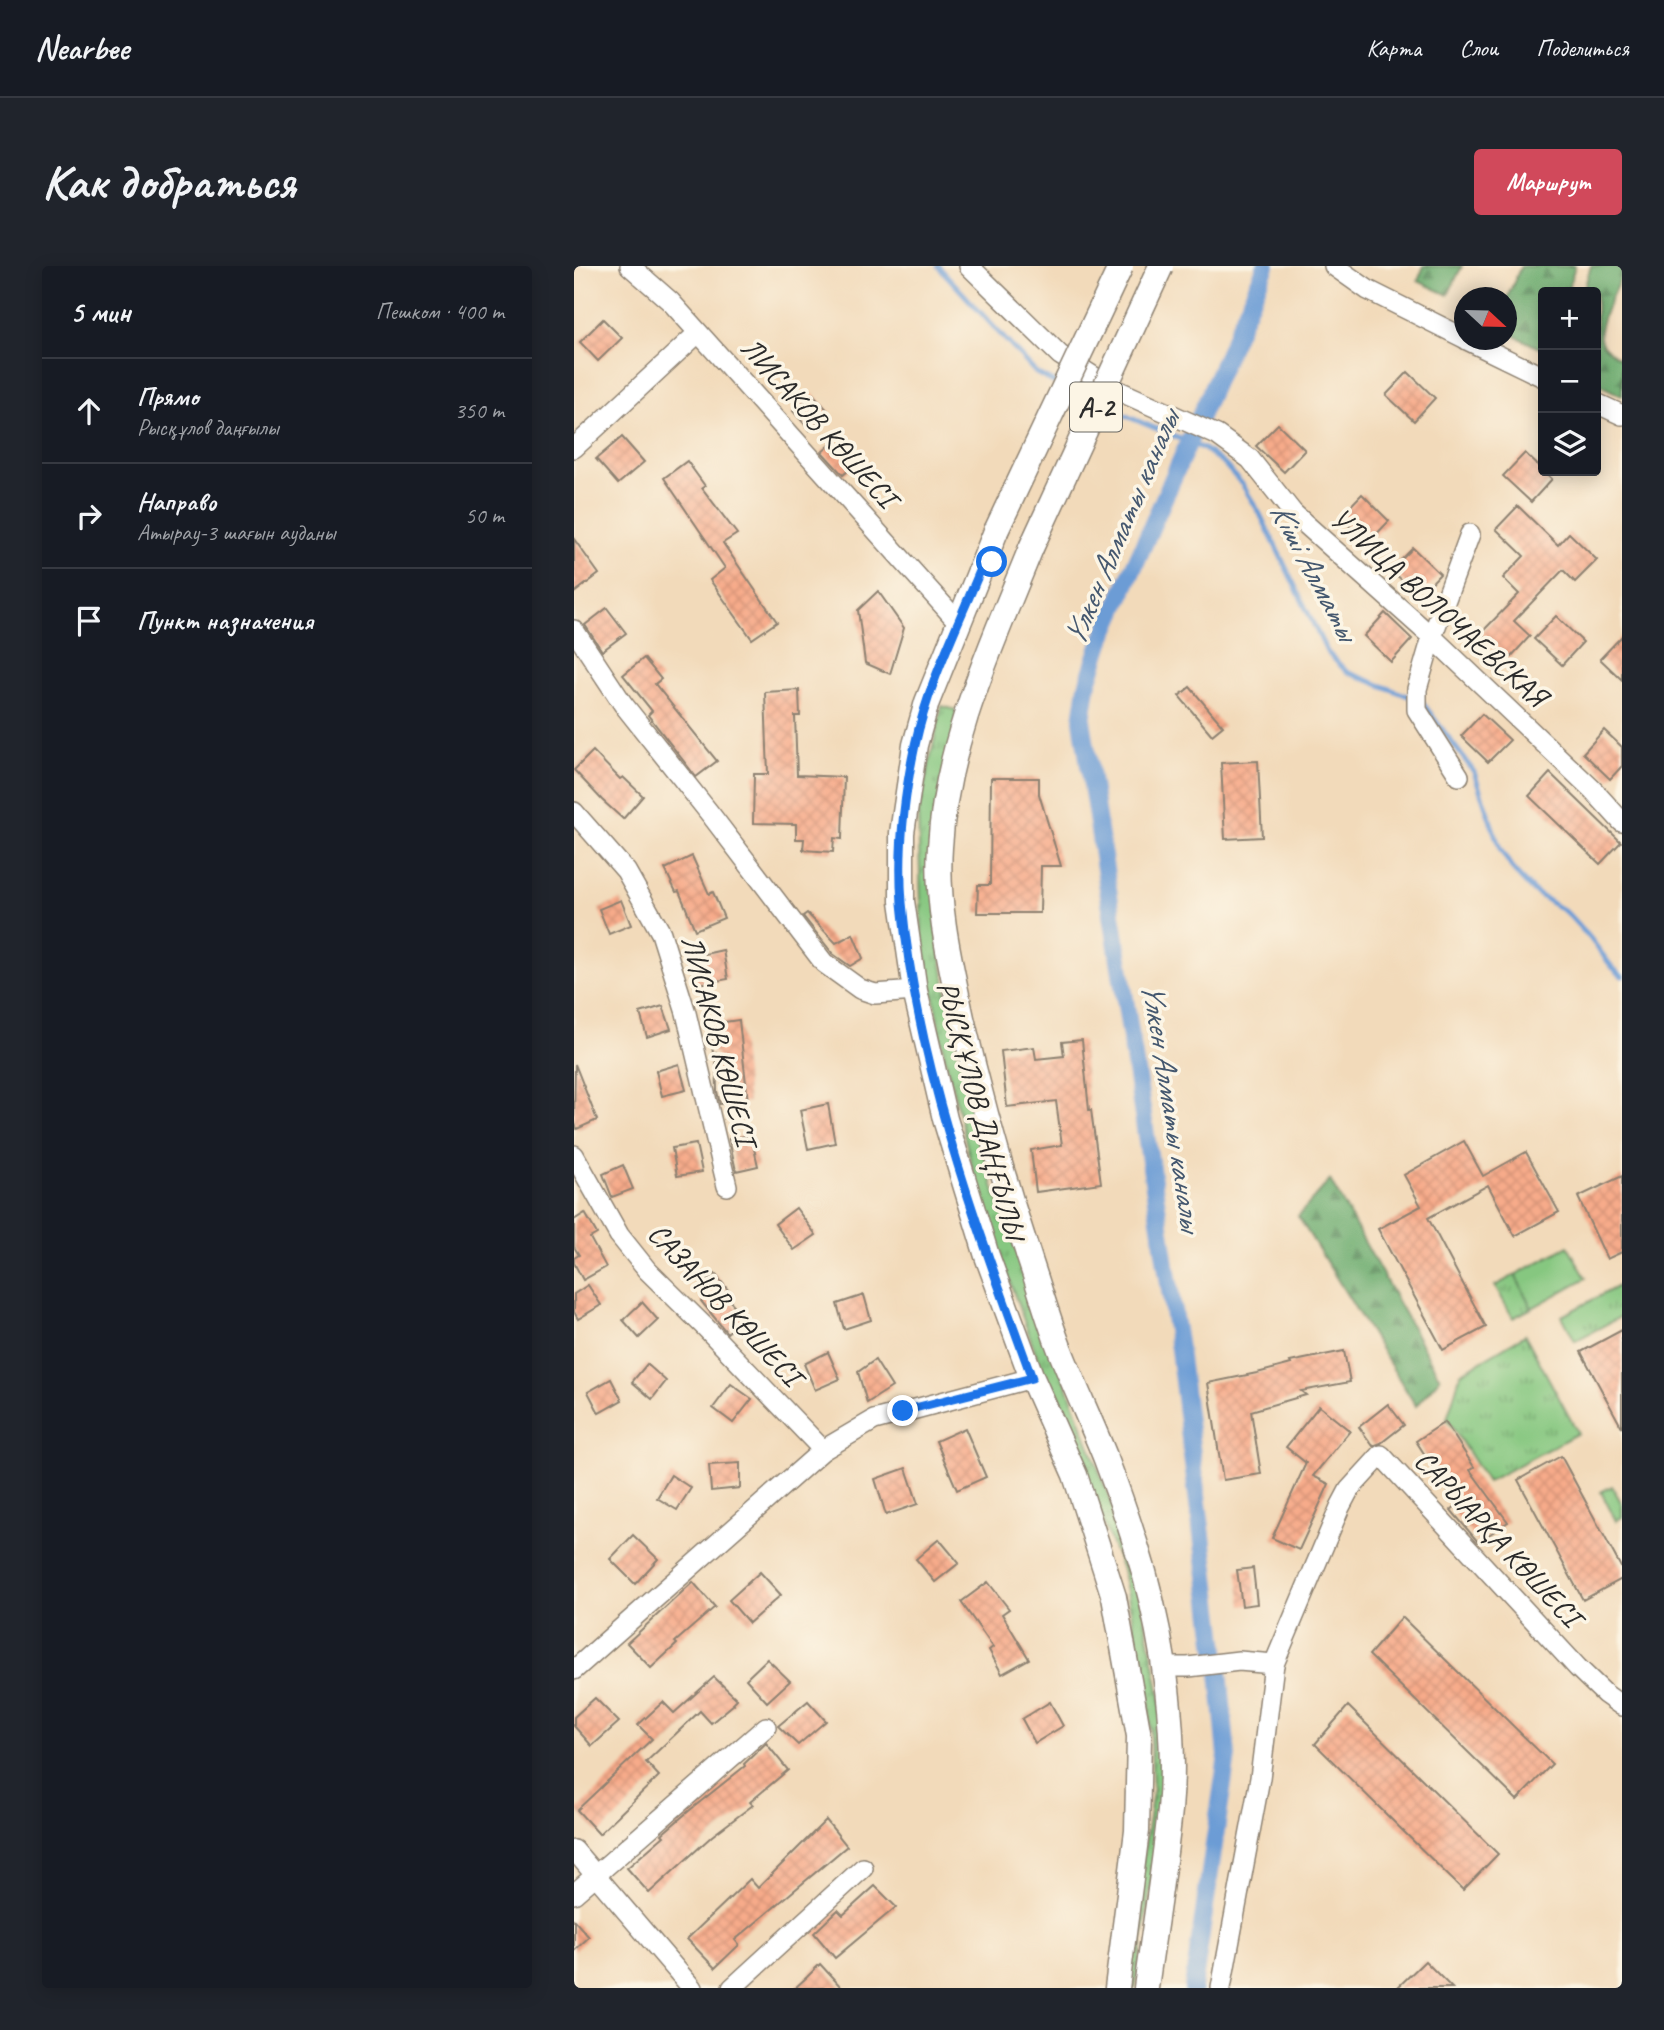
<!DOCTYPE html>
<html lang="ru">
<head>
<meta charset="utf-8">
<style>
	body { margin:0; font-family:Caveat,sans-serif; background:#20242c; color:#f1f3f6 }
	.controls { position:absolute; right:21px; top:21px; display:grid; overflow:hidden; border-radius:7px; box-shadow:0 4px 18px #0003 }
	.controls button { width:63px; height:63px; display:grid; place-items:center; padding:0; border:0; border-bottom:2px solid #363941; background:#171b24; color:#f1f3f6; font:35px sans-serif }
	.compass { position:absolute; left:880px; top:21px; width:63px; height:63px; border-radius:50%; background:#171b24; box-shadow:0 4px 18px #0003; rotate:112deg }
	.stop { position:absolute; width:21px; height:21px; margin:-16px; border:5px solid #1a73e8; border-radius:50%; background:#fff }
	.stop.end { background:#1a73e8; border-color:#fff; box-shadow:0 2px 7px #0008 }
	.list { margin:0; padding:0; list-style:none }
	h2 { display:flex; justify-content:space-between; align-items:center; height:91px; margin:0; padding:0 28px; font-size:30px }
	h2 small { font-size:23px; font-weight:400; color:#9ea1a6 }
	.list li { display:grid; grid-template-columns:46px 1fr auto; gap:21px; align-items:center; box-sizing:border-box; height:105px; padding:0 28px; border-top:2px solid #363941 }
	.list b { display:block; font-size:26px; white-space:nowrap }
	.list p { margin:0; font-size:23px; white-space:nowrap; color:#9ea1a6 }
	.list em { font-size:23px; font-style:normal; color:#9ea1a6 }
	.icon { flex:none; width:38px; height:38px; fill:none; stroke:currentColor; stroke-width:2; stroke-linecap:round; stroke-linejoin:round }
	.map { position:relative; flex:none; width:1048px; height:1722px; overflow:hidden; border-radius:7px }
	header { display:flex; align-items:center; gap:42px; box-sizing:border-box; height:98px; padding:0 35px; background:#171b24; border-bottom:2px solid #363941 }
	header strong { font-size:33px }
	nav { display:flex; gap:38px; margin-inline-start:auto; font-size:24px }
	.intro { display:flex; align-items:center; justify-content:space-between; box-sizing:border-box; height:168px; padding:0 42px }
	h1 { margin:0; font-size:49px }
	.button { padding:18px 32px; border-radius:7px; background:#d1495b; color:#fff; font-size:24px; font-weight:700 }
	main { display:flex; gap:42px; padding:0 42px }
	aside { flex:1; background:#171b24; border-radius:7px; box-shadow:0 4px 18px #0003 }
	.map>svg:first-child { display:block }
	.grass { fill:url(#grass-tufts); stroke:#587956; stroke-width:2 }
	.forest { fill:url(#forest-firs); stroke:#4c6c4c; stroke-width:2 }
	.garden { fill:#86c780; stroke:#587956; stroke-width:2 }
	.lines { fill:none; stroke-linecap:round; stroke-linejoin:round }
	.stream { stroke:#6c9cd5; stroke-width:5 }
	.canal { stroke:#6c9cd5; stroke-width:18 }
	.building { fill:url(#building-cross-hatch) }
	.minor-casing { stroke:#8e8272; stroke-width:22 }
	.major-casing { stroke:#8e8272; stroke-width:27 }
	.minor { stroke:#fff; stroke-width:19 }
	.major { stroke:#fff; stroke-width:24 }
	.major-bridge-casing { stroke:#8e8272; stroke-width:27; stroke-linecap:butt }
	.major-bridge { stroke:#fff; stroke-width:24 }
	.route { stroke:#1a73e8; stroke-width:9 }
	.labels { text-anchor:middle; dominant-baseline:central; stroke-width:7; stroke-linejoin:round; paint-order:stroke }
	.shield { fill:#fcf5e5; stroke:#6a6863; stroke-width:2 }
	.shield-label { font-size:28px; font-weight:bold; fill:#2b2b2b }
	.street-label { font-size:30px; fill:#2b2b2b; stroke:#fcf5e5 }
	.water-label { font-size:32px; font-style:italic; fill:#45586f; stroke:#fcf5e5 }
</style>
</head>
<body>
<header>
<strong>Nearbee</strong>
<nav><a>Карта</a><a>Слои</a><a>Поделиться</a></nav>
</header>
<div class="intro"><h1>Как добраться</h1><a class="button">Маршрут</a></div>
<main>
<aside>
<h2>5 мин<small>Пешком · 400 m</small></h2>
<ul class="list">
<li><svg class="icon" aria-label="ahead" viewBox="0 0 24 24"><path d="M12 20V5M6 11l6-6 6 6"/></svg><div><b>Прямо</b><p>Рысқұлов даңғылы</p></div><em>350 m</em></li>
<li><svg class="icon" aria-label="right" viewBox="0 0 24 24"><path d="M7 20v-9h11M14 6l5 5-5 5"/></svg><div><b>Направо</b><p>Атырау-3 шағын ауданы</p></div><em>50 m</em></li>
<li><svg class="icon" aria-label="arrive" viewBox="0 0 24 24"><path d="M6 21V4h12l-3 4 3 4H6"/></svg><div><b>Пункт назначения</b></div></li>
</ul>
</aside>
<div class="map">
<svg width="1048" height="1722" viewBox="0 0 1048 1722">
	<defs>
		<pattern id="grass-tufts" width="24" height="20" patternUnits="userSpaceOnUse" patternTransform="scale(1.75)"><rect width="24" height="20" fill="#86c780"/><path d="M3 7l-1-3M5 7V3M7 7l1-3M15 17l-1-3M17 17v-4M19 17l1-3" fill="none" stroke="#6ea269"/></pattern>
		<pattern id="forest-firs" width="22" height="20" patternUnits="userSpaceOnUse" patternTransform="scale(1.75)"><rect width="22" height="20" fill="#6cac6e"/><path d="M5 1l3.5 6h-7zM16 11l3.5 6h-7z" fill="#598c5b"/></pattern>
		<pattern id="building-cross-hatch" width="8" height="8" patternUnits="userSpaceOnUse" patternTransform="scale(1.75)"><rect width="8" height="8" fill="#f7ab8a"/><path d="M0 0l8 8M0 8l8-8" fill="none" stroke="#d49377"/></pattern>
	</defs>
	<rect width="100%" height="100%" fill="#fcf5e5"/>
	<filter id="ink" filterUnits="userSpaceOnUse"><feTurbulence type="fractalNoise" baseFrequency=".0143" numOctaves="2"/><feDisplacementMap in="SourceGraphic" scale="14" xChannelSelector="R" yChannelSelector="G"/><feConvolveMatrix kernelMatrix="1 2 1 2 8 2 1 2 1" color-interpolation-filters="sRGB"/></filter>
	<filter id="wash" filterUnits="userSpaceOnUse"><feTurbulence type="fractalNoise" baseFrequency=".00686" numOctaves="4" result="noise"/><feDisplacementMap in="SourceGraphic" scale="28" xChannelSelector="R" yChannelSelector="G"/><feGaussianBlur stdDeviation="1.57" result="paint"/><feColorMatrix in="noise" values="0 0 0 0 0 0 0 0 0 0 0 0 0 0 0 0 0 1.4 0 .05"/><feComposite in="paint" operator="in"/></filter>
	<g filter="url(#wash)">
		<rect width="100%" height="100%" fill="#f2daba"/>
		<g class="grass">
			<polygon points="368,440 382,444 362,662 383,787 422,930 561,1301 586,1430 591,1528 561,1722 549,1722 579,1525 575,1431 549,1306 464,1093 407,937 371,791 348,669 344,548"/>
			<polygon points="941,1009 958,1042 939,1052 921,1020"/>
			<polygon points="1048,1018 1048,1050 1001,1075 988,1050"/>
			<polygon points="951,1069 1004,1167 913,1216 873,1153 887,1107"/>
			<polygon points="1038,1220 1048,1238 1048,1251 1042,1255 1027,1226"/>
		</g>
		<g class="forest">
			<polygon points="850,0 888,0 874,29 844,15"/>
			<polygon points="947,0 1001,0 993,26 969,26 969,84 933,66 933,32"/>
			<path d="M 1017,0 L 1048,0 L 1048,8 C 1042,23 1020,62 1027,76 C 1031,84 1041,89 1048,94 L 1048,130 L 1022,117 L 1022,26 L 1009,26 Z"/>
			<polygon points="756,914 866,1112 842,1140 724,950"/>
		</g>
		<polygon class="garden" points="994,980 1012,1012 958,1042 941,1009"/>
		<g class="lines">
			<g class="stream">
				<polyline points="364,0 462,107 483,118"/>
				<polyline points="494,124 517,134"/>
				<polyline points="529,140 630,183 651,199 668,218 685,246 753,386 773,406 839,432"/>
				<polyline points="848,436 900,506 926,583 940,605 959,625 993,647 1016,672 1038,701 1048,710"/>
			</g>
			<polyline class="canal" points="619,1722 653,1490 646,1416 605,1083 508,454 513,420 527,376 692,0"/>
		</g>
		<g id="blocks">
			<g class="building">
				<polygon points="29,53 48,72 24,95 6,76"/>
				<polygon points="834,106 861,132 840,155 812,129"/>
				<polygon points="239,128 256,147 236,164 219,145"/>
				<polygon points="704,158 731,184 710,206 682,180"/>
				<polygon points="48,171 70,196 44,218 22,193"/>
				<polygon points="261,175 282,198 269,209 248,186"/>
				<polygon points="951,187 978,213 957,236 929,210"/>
				<polygon points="113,195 131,220 128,222 163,268 149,277 203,356 178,373 136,314 151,302 90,212"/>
				<polygon points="788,228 815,255 794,277 766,251"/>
				<polygon points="944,240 984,279 995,267 1023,294 1001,316 989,304 940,355 956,370 935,393 907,367 945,328 929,312 950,290 922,263"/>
				<polygon points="0,273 25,308 0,327"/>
				<polygon points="839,282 866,308 845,330 817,304"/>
				<polygon points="304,325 330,362 316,408 291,397 284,344"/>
				<polygon points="33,342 52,367 28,385 11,359"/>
				<polygon points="811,347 838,373 817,396 790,370"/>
				<polygon points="982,350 1009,376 988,399 960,373"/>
				<polygon points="1048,370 1048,414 1026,393"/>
				<polygon points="70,392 87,413 81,418 143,495 122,511 74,449 78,445 49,409"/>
				<polygon points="616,421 649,460 638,469 605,430"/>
				<polygon points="225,424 226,450 221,450 223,509 270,511 268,573 260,572 259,586 229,584 230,573 222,573 222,558 179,557 180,508 194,508 191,426"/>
				<polygon points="908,448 936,474 914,496 887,470"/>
				<polygon points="1030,464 1048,481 1048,500 1036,513 1009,487"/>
				<polygon points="19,485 46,513 49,511 69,530 49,553 28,534 0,504"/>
				<polygon points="684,495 688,571 651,573 647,497"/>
				<polygon points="976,507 1047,576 1026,598 955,530"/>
				<polygon points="417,512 465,512 465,528 487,600 467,600 466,647 403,647 404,619 416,619"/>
				<polygon points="118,590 135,628 139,626 150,652 121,664 105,625 102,626 91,603"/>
				<polygon points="47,634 57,659 35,668 25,643"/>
				<polygon points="233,647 262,677 279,668 289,692 276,700 259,688 229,650"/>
				<polygon points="149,684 154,713 120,719 117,691"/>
				<polygon points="89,740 97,763 73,771 66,747"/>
				<polygon points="165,754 174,836 146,838 143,825 142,787 139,787 136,758"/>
				<polygon points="508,774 515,844 517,844 527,917 462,926 457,884 488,879 482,835 433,841 427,785 460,781 462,793 490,790 488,776"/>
				<polygon points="1,798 23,854 3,863 0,855"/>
				<polygon points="105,798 112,824 88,830 82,805"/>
				<polygon points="254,838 261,877 234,883 226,844"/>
				<polygon points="177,869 184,900 162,905 155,873"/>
				<polygon points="890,875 909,910 952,886 985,946 941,970 914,919 854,952 912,1061 869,1084 804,963 847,940 830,909"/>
				<polygon points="122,878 128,906 103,910 98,882"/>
				<polygon points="49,899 59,923 38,931 29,908"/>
				<polygon points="1048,910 1048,986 1033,993 1004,931"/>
				<polygon points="222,942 242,969 220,984 201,958"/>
				<polygon points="11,947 23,968 16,972 32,1001 9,1014 0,997 0,992 5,989 0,981 0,954"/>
				<polygon points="141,1008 154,1024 150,1028 171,1052 153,1067 127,1035 132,1030 123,1022"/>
				<polygon points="14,1019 27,1039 4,1053 0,1046 0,1028"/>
				<polygon points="290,1029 297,1054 270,1063 263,1038"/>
				<polygon points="68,1036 84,1054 65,1072 49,1054"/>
				<polygon points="1048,1064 1048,1162 1007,1086"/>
				<polygon points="770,1085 776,1116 727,1125 732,1129 677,1145 687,1208 649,1214 634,1117 683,1107 717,1098 716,1096"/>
				<polygon points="254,1086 266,1113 241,1124 230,1098"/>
				<polygon points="301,1094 318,1121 293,1137 284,1106"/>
				<polygon points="73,1098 92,1115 78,1133 58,1116"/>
				<polygon points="37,1113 48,1134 25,1147 14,1126"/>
				<polygon points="157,1118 178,1133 159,1157 139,1142"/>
				<polygon points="814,1138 830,1159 807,1177 799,1180 785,1161"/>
				<polygon points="745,1140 776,1165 739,1210 755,1218 725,1284 698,1272 732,1197 712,1181"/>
				<polygon points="871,1156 900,1201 896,1204 934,1256 904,1276 877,1244 883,1239 842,1175"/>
				<polygon points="391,1162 412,1211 383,1224 362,1175"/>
				<polygon points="987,1190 1048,1303 1048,1313 1009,1334 944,1214"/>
				<polygon points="166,1197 166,1222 137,1225 135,1199"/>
				<polygon points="332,1202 344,1238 312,1249 301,1213"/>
				<polygon points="97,1209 117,1222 103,1244 83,1232"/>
				<polygon points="59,1269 84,1293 61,1318 36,1293"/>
				<polygon points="365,1273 385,1297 361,1316 342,1293"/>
				<polygon points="679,1302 683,1338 668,1340 663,1304"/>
				<polygon points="186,1306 207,1329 175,1357 155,1334"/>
				<polygon points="119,1316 141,1341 101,1376 103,1378 77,1402 53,1377"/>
				<polygon points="414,1316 435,1343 428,1348 455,1393 428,1408 415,1384 419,1381 387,1336"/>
				<polygon points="828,1351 978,1498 943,1534 795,1389"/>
				<polygon points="193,1393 216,1415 193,1436 172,1413"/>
				<polygon points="140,1411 163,1433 159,1437 160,1438 137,1457 126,1445 72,1496 85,1510 25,1568 3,1544 78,1473 64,1459 89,1436 100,1447"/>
				<polygon points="21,1432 45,1456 18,1480 0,1460 0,1451"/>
				<polygon points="234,1435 252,1455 224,1479 204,1460"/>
				<polygon points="476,1436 489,1460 461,1477 448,1453"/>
				<polygon points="774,1440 924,1588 889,1624 741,1478"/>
				<polygon points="192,1477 214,1504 176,1536 179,1539 138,1570 75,1627 53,1602 90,1570 88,1568 116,1544 171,1500 170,1498"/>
				<polygon points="252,1554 273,1580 161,1674 165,1679 141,1702 113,1673 176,1613 184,1622"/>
				<polygon points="301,1620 322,1641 261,1692 240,1667 264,1644 269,1649"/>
				<polygon points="0,1654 15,1671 0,1685"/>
				<polygon points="851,1695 878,1722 823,1722"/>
				<polygon points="246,1698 268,1722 221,1722 233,1711"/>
			</g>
		</g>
	</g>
	<g filter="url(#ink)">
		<use href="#blocks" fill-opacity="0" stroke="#8e8272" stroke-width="2"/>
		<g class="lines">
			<defs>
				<g id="minor">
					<polyline points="56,0 97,36 385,357"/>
					<polyline points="395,0 486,89 536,121 643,169 676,193 719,247 858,371 1018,523 1048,556"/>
					<polyline points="760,0 794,24 890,72"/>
					<polyline points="893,74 969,111"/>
					<polyline points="1022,137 1048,149"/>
					<polyline points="0,182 124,67"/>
					<polyline points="0,364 49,438 137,549 250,697 286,723 301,728 341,725"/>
					<polyline points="885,510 843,444 843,423 858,371 896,268"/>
					<polyline points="0,546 52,605 87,667 112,747 153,920"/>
					<polyline points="0,889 45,969 73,1004 132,1062 249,1184"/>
					<polyline points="700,1398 766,1241 775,1224 807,1189 1004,1402 1031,1428 1048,1440"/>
					<polyline points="589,1401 614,1401 665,1395 700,1398 686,1512 647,1722"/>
					<polyline points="0,1404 249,1184 300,1154 458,1112"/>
					<polyline points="0,1584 118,1722"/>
					<polyline points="0,1628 192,1461"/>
					<polyline points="158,1722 289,1602"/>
				</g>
				<g id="major">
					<polyline points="422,265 353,436 341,479 328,567 328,635 341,725 371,853 413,990 458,1112 501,1209 540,1331 565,1470 563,1565 543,1722"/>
					<path d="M 457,282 C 418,379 372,475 366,581 C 362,639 376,696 388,752 C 407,835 430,916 457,997 C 467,1027 476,1059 488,1089 C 502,1124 518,1158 532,1193 C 546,1230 559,1268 570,1306 C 590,1378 603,1469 596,1544 C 590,1603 580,1663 572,1722"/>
				</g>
			</defs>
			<use href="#minor" class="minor-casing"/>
			<use href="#major" class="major-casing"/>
			<use href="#minor" class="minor"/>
			<use href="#major" class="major"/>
			<defs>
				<g id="major-bridge">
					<polyline points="422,265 547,0"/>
					<polyline points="457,282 587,0"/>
				</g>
			</defs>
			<use href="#major-bridge" class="major-bridge-casing"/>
			<use href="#major-bridge" class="major-bridge"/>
		</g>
	</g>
	<g class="lines" filter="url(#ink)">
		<path class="route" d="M 329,1145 L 458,1112 C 403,961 342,797 328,637 C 324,585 330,530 341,479 C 354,419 383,361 406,305 L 418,296"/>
	</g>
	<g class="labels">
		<rect class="shield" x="496" y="116.5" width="52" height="49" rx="5"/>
		<g class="shield-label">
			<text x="522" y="141">A-2</text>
		</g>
		<g class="street-label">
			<text transform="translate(245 156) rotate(48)">ЛИСАКОВ КӨШЕСІ</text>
			<text transform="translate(865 341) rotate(42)">УЛИЦА ВОЛОЧАЕВСКАЯ</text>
			<text transform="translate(145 774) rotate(75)">ЛИСАКОВ КӨШЕСІ</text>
			<text transform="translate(407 844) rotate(75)">РЫСҚҰЛОВ ДАҢҒЫЛЫ</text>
			<text transform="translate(151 1038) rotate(47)">САЗАНОВ КӨШЕСІ</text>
			<text transform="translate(924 1272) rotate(47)">САРЫАРҚА КӨШЕСІ</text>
		</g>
		<g class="water-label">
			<text transform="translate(547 262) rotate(-67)">Үлкен Алматы каналы</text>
			<text transform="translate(740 305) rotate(62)">Кіші Алматы</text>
			<text transform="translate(598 840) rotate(81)">Үлкен Алматы каналы</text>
		</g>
	</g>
</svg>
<div class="controls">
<button>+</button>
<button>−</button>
<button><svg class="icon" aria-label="layers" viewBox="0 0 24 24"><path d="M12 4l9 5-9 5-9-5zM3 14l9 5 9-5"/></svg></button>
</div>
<svg class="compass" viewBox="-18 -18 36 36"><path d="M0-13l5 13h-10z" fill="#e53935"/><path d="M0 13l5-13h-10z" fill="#9ea1a6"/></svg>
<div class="stop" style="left:418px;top:296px"></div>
<div class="stop end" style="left:329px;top:1145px"></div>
</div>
</main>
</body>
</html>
